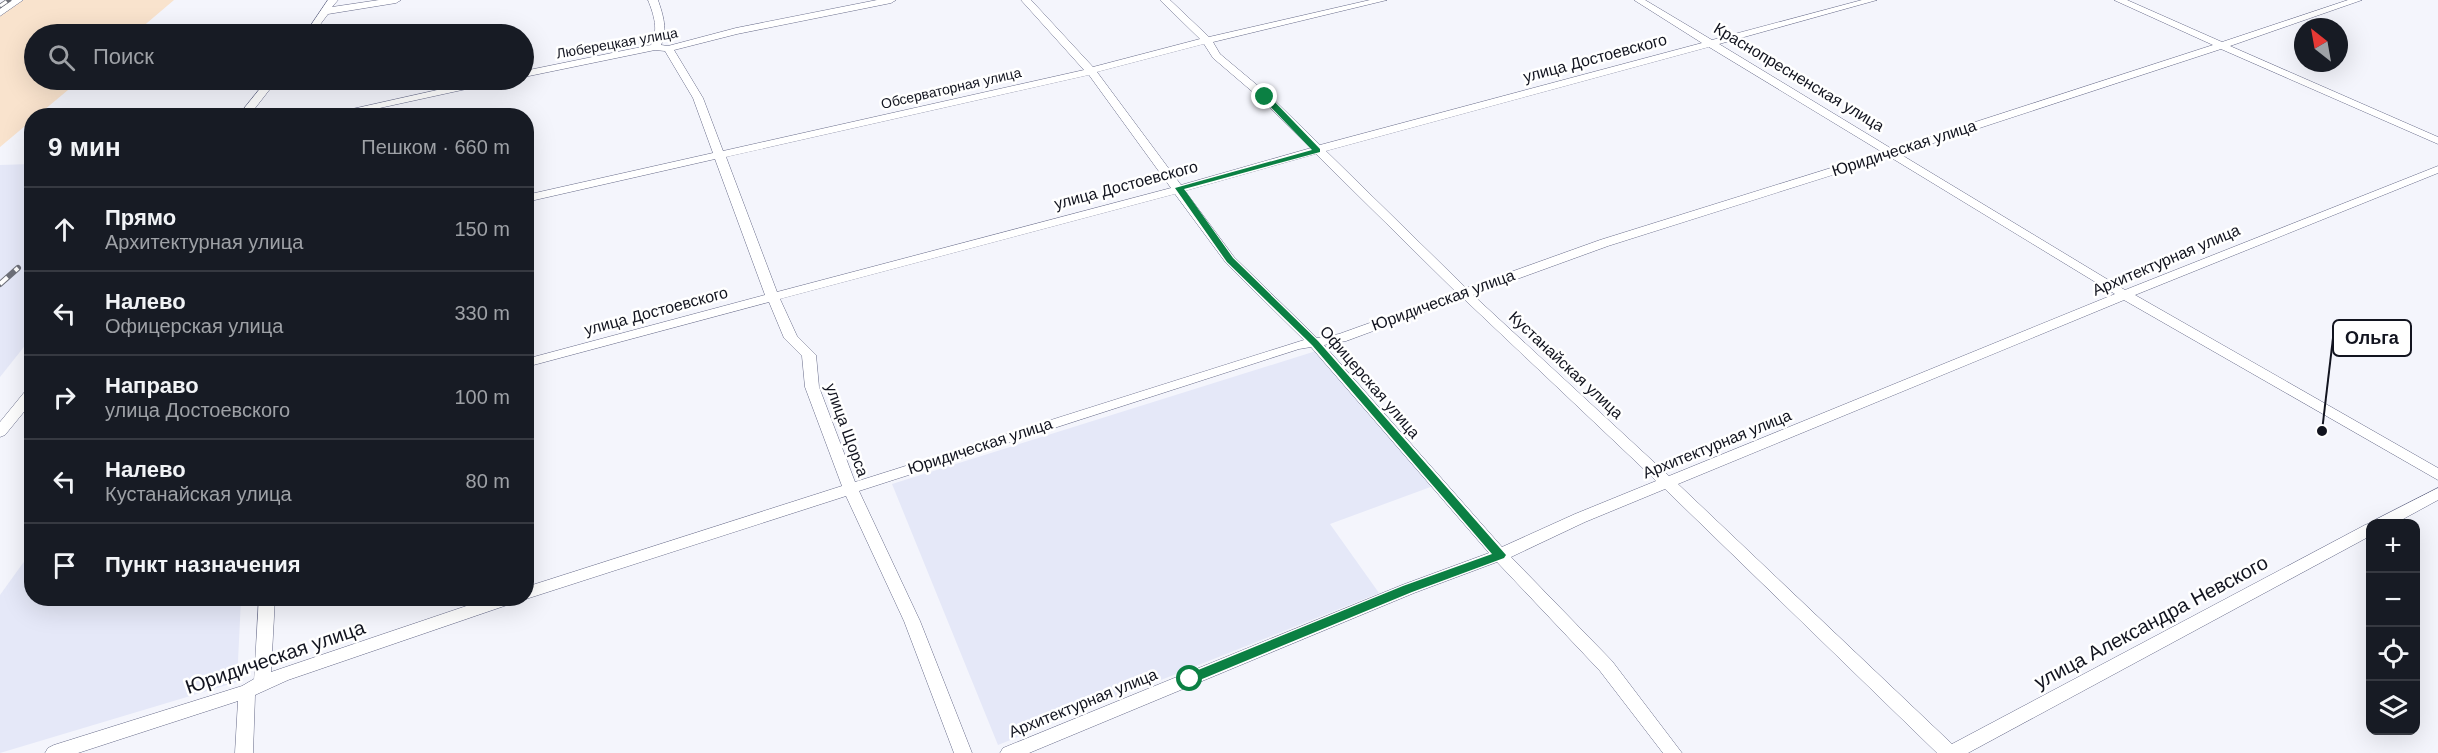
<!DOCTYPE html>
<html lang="ru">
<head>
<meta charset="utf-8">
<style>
	body { margin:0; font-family:Helvetica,sans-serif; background:#20242c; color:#f1f3f6 }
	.controls { position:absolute; right:18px; bottom:18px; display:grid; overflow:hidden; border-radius:12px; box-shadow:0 6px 24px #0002 }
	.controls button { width:54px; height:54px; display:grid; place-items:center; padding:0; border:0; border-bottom:2px solid #363941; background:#171b24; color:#f1f3f6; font:30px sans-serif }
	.compass { position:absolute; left:2294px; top:18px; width:54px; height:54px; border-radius:50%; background:#171b24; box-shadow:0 6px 24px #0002; rotate:329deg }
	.stop { position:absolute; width:18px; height:18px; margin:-14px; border:4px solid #0b8043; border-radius:50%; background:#fff }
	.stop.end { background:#0b8043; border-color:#fff; box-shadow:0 2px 6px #0008 }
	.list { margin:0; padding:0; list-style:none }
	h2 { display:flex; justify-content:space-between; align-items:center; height:78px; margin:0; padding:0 24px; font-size:26px }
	h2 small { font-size:20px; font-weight:400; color:#9ea1a6 }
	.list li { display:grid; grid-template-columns:39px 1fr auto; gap:18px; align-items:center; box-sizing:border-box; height:84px; padding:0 24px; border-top:2px solid #363941 }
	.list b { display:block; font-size:22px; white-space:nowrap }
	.list p { margin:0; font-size:20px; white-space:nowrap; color:#9ea1a6 }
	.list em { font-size:20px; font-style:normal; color:#9ea1a6 }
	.icon { flex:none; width:33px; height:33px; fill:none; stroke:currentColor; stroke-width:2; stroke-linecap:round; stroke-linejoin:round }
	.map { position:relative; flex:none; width:2438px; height:753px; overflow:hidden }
	.search { position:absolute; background:#171b24; box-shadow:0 6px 24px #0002; left:24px; top:24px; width:510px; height:66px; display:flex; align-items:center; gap:15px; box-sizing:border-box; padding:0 21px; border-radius:33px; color:#9ea1a6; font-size:22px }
	.panel { position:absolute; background:#171b24; box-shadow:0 6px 24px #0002; left:24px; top:108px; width:510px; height:498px; border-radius:24px }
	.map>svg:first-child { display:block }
	.built { fill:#e5e8f8 }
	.green { fill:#f9e3cd }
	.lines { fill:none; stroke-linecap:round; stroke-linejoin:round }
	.minor-casing { stroke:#676b89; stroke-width:1 }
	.minor { fill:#fff; fill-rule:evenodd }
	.rail-far1-casing { stroke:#6e7079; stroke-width:4.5 }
	.rail-casing { stroke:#6e7079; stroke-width:6 }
	.rail-far1 { stroke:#fff; stroke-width:3; stroke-dasharray:8; stroke-linecap:butt }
	.rail { stroke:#fff; stroke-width:4; stroke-dasharray:10; stroke-linecap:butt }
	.route { fill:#0b8043 }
	.labels { text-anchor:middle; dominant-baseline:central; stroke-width:5; stroke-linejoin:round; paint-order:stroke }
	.far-street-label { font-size:14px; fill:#12141f; stroke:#fff }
	.street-label { font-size:16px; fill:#12141f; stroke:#fff }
	.near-street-label { font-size:20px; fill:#12141f; stroke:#fff }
	.leader { fill:none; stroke:#12141f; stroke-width:2 }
	.callout-dot { fill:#12141f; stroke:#fff; stroke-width:2 }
	.callout { fill:#fff; stroke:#12141f; stroke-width:2 }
	.callout-label { font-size:18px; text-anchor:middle; font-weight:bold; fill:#12141f }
</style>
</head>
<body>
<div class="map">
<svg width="2438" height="753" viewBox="0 0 2438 753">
	<rect width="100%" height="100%" fill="#f4f5fc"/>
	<g class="built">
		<polygon points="31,164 31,338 0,377 0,165"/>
		<polygon points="1316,351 1436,485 1330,524 1379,593 998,745 892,484"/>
		<polygon points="31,552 32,598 241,599 237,682 0,753 0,595"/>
	</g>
	<polygon class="green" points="20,0 174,0 134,34 34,34 34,80 80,80 38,115 32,116 31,121 0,147 0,14"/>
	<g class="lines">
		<defs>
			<g id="minor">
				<polygon points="12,0 23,0 0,16 0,9"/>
				<polygon points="328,0 338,0 332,7 379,0 401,0 396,3 328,14 313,34 305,34"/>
				<path d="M 648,0 L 658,0 C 663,15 668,30 661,45 L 668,46 L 736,28 L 877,0 L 896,0 L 891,3 L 737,34 L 674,50 L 703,98 L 723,151 L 1084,70 L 1021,0 L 1031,0 L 1093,67 L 1200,39 L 1160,0 L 1170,0 L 1209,37 L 1370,0 L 1387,0 L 1213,42 L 1220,54 L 1269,95 L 1320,145 L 1702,43 L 1634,0 L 1645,0 L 1712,40 L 1862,0 L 1877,0 L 1719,44 L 1892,149 L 2213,45 L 2114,0 L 2127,0 L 2222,42 L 2348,0 L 2362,0 L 2230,46 L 2438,137 L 2438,144 L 2221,49 L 1900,154 L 2125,290 L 2438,166 L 2438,173 L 2135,295 L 2438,468 L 2438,480 L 2124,300 L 1678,484 L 1952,744 L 2365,525 L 2370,523 L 2371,524 L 2370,536 L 1968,753 L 1937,753 L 1665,489 L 1585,522 L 1511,557 L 1612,661 L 1682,753 L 1663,753 L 1600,671 L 1497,562 L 1414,593 L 1029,753 L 1000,753 L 1003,748 L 1402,585 L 1489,553 L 1311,347 L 1299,349 L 859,491 L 920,621 L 972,753 L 954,753 L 904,621 L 846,496 L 526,599 L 524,598 L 526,598 L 526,587 L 842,486 L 805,387 L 802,356 L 784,338 L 769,302 L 526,367 L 526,359 L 765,295 L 715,159 L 526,202 L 526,195 L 713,153 L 693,98 L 665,51 L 655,50 L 524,77 L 524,71 L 651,45 C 659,30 654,15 648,0 ZM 1204,44 L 1213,58 L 1261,99 L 1311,148 L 1181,185 L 1097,72 ZM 1709,47 L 1882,152 L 1600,240 L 1466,288 L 1326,151 ZM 1089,75 L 1171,188 L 777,292 L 726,157 ZM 1316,154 L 1456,292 L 1339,334 L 1317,338 L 1234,257 L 1185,191 ZM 1890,157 L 2115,294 L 1669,476 L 1473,295 L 1608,246 ZM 1175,194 L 1226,263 L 1304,340 L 855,482 L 819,387 L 816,355 L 797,336 L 780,299 ZM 1463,298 L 1650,475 L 1656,481 L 1575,514 L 1502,547 L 1324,345 L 1346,341 Z"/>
				<polygon points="267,80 277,80 249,116 238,116"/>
				<polygon points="482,80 499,80 494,83 343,116 321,116"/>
				<polygon points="32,388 32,402 5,435 0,437 0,422 27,389"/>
				<polygon points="2438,488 2438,500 2394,524 2373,524 2375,520"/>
				<polygon points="259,598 275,598 271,672 490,598 518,598 516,602 288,680 255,695 253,753 235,753 238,701 78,753 45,753 48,748 54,745 242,686 254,679"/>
			</g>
		</defs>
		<use href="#minor" class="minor-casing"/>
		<use href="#minor" class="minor"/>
		<defs>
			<polyline id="rail-far1" points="0,6 9,0"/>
			<polyline id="rail" points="0,284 18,268"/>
		</defs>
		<use href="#rail-far1" class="rail-far1-casing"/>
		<use href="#rail" class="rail-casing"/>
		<use href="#rail-far1" class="rail-far1"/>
		<use href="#rail" class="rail"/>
	</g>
	<polygon class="route" points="1262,95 1268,95 1320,149 1320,152 1184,189 1233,258 1318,341 1506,555 1504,558 1412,592 1190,684 1186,682 1186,675 1403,586 1492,554 1312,345 1227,262 1175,188 1312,150 1262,98"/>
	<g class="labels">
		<g class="far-street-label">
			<text transform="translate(617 43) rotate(-10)">Люберецкая улица</text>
			<text transform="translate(951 88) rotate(-13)">Обсерваторная улица</text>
		</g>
		<g class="street-label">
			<text transform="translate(1595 58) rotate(-15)">улица Достоевского</text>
			<text transform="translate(1799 77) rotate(31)">Краснопресненская улица</text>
			<text transform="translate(1904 148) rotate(-18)">Юридическая улица</text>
			<text transform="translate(1126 185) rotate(-15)">улица Достоевского</text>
			<text transform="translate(2166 260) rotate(-23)">Архитектурная улица</text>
			<text transform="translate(1443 300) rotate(-20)">Юридическая улица</text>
			<text transform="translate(656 311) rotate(-15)">улица Достоевского</text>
			<text transform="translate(1566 365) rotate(43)">Кустанайская улица</text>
			<text transform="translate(1370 382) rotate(49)">Офицерская улица</text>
			<text transform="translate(847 430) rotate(70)">улица Щорса</text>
			<text transform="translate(1717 444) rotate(-22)">Архитектурная улица</text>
			<text transform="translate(980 446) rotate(-18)">Юридическая улица</text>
			<text transform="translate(1083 703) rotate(-22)">Архитектурная улица</text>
		</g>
		<g class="near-street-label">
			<text transform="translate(2151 622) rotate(-28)">улица Александра Невского</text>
			<text transform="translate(275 657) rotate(-19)">Юридическая улица</text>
		</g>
	</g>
	<path class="leader" d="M2322 431L2333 338"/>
	<circle class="callout-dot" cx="2322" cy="431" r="6"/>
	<rect class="callout" x="2333" y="320" width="78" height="36" rx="6"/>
	<g class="callout-label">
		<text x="2372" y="344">Ольга</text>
	</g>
</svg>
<div class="controls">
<button>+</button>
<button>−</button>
<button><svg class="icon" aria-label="locate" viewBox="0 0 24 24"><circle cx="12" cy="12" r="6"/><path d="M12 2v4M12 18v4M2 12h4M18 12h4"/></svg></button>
<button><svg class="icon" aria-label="layers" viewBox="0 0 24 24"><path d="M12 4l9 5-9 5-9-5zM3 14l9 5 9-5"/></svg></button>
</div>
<svg class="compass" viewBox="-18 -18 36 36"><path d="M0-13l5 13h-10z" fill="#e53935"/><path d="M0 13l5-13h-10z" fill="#9ea1a6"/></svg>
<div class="stop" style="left:1190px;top:679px"></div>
<div class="stop end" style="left:1265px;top:97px"></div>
<div class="search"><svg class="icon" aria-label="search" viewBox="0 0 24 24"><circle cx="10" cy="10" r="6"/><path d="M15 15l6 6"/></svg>Поиск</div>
<section class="panel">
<h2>9 мин<small>Пешком · 660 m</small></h2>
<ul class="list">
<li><svg class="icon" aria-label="ahead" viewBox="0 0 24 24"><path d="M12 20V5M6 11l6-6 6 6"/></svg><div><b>Прямо</b><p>Архитектурная улица</p></div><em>150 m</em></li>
<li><svg class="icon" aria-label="left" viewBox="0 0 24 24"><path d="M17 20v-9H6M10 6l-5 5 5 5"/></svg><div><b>Налево</b><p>Офицерская улица</p></div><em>330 m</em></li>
<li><svg class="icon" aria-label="right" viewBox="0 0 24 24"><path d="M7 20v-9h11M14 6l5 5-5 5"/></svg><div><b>Направо</b><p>улица Достоевского</p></div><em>100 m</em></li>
<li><svg class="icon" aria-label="left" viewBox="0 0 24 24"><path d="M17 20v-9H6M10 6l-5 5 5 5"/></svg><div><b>Налево</b><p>Кустанайская улица</p></div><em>80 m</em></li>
<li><svg class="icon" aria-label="arrive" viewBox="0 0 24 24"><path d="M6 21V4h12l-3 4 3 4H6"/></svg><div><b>Пункт назначения</b></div></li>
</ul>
</section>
</div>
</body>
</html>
